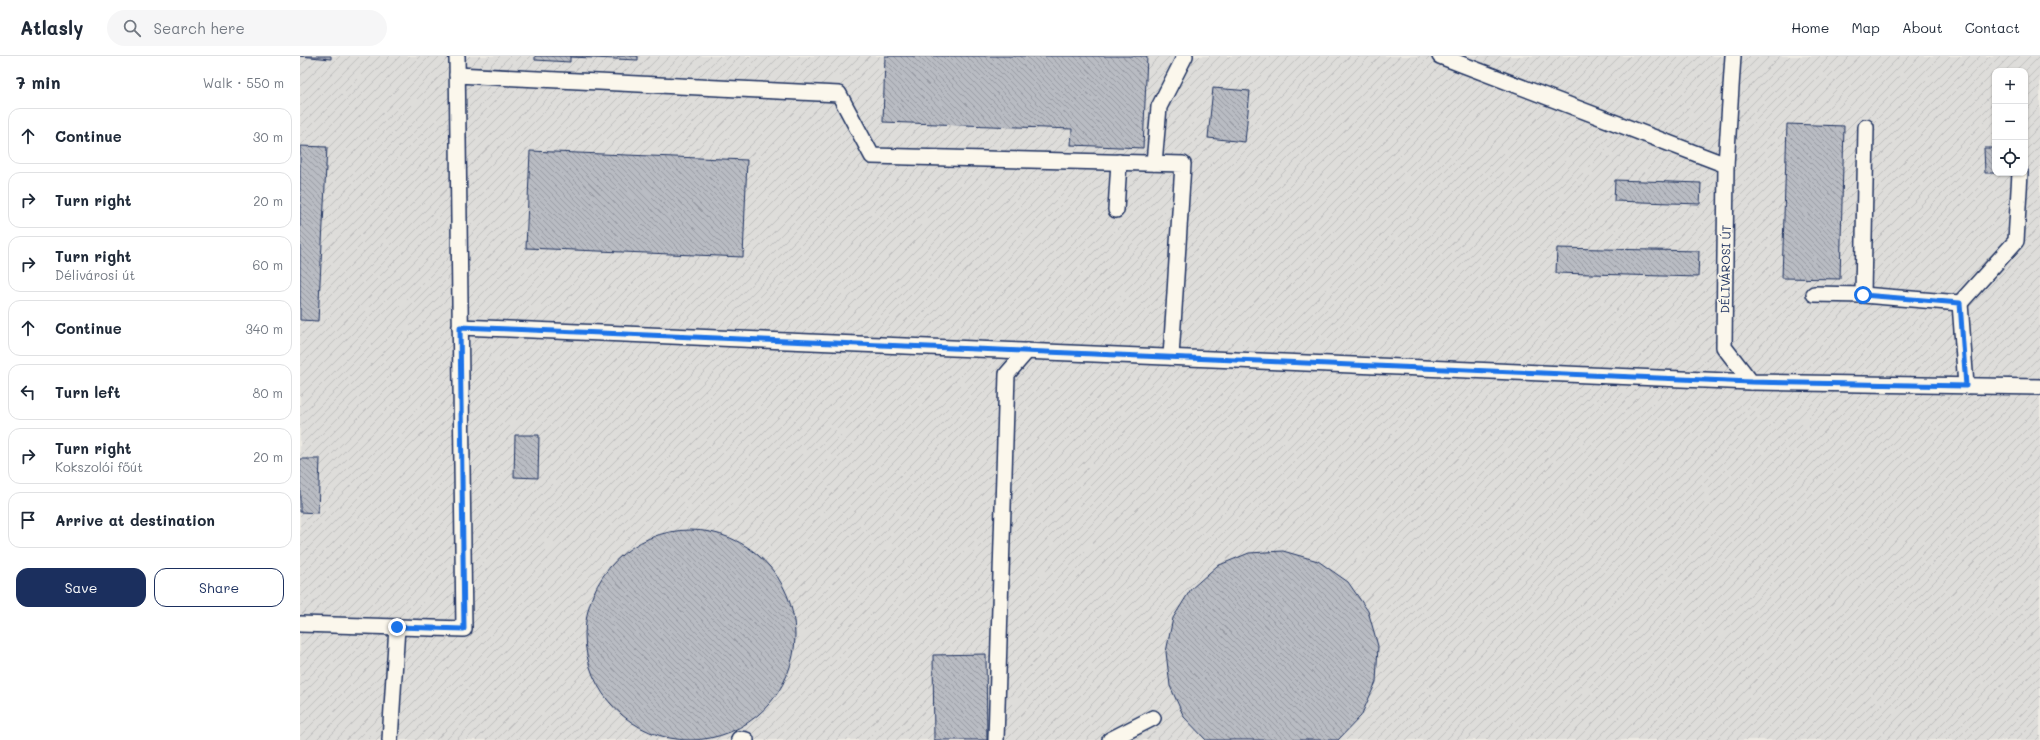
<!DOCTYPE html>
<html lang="en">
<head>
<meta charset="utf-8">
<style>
	body { margin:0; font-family:Mali,sans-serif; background:#f6f6f7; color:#1f2937 }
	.controls { position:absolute; right:12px; top:12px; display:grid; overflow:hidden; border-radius:8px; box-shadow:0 1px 3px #0004 }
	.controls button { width:36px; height:36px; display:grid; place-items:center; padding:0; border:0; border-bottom:1px solid #e0e1e3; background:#fff; color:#1f2937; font:20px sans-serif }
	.stop { position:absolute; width:12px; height:12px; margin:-9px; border:3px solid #1a73e8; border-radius:50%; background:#fff }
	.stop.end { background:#1a73e8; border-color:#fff; box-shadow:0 1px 4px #0008 }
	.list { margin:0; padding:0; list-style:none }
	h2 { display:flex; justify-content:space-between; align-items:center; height:52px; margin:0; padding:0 16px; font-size:17px }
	h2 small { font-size:13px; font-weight:400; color:#747a83 }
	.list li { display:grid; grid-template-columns:26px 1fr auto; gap:12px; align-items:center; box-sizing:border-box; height:56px; margin:0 8px 8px; padding:0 8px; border:1px solid #e0e1e3; border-radius:12px }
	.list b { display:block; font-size:15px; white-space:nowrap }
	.list p { margin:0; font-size:13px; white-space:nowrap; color:#747a83 }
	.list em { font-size:13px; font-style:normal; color:#747a83 }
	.actions { display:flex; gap:8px; padding:12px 16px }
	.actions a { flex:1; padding:9px 0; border:1px solid #1b2f5e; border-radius:12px; text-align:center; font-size:14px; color:#1b2f5e }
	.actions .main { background:#1b2f5e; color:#fff }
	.icon { flex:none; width:22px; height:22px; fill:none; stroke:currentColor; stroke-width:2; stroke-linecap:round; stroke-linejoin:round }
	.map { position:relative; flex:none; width:1740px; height:684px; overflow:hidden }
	header { display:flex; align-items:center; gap:24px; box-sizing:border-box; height:56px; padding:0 20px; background:#fff; border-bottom:1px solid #e0e1e3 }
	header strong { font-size:19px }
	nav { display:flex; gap:22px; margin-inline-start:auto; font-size:14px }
	.search { width:280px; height:36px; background:#f6f6f7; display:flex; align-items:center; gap:10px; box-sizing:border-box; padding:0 14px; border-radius:22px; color:#747a83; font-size:15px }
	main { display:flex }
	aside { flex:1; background:#fff }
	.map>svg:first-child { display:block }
	.industrial { fill:url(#industrial-furrows); fill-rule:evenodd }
	.building { fill:url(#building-back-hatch); stroke:#1b2f5e }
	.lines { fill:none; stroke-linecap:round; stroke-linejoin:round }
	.lane-casing { stroke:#1b2f5e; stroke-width:18 }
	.lane { stroke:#fbf7ec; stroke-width:15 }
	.route { stroke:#1a73e8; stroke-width:5 }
	.labels { text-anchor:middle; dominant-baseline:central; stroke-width:3; stroke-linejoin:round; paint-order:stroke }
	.street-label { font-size:12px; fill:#1b2f5e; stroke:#fbf7ec }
</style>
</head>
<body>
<header>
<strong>Atlasly</strong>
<div class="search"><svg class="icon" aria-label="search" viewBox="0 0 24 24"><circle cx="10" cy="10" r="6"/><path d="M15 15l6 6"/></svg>Search here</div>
<nav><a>Home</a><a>Map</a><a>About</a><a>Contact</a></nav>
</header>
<main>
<aside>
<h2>7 min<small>Walk · 550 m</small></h2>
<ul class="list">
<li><svg class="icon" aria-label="ahead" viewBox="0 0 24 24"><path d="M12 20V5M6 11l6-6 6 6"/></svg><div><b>Continue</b></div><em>30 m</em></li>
<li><svg class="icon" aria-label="right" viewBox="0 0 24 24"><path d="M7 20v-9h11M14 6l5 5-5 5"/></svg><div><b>Turn right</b></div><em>20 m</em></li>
<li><svg class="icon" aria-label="right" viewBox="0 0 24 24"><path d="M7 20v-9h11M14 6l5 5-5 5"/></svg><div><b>Turn right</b><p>Délivárosi út</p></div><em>60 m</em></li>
<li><svg class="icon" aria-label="ahead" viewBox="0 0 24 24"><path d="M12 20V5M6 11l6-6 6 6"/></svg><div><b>Continue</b></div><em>340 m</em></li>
<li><svg class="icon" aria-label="left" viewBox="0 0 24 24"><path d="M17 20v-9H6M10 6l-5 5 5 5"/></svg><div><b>Turn left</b></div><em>80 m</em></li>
<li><svg class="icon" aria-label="right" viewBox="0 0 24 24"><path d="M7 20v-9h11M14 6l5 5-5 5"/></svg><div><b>Turn right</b><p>Kokszolói főút</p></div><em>20 m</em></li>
<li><svg class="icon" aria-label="arrive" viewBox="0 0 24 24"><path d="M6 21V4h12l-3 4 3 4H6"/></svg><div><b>Arrive at destination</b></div></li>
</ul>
<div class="actions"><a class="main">Save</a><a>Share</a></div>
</aside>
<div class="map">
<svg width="1740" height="684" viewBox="0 0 1740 684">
	<defs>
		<pattern id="industrial-furrows" width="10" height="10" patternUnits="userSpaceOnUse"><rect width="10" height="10" fill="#deddda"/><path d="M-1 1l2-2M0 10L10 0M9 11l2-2" fill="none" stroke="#bebebe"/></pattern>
		<pattern id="building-back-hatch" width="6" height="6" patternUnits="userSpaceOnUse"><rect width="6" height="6" fill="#b9bcc3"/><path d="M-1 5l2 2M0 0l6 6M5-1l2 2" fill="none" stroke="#9699a2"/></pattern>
	</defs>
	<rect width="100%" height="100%" fill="#eeebe4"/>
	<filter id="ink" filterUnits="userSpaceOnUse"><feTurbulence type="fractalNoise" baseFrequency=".025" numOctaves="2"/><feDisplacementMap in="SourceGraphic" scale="8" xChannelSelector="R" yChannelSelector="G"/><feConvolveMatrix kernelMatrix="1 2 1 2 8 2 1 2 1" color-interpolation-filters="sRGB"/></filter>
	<g filter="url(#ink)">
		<path class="industrial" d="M 0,0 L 1740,0 L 1740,684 L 0,684 ZM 1695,15 L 1725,15 L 1725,117 L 1695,117 Z"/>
		<g class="building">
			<polygon points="0,0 31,0 31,3"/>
			<polygon points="235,0 338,0 338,4 270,1 270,6 235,4"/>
			<polygon points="585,0 847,0 843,92 771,89 772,73 583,66"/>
			<polygon points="913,32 950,35 945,86 908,82"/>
			<polygon points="1487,68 1544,70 1540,223 1482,222"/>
			<polygon points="0,90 27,91 18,265 0,264"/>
			<polygon points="1684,92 1695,92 1695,117 1700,117 1685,117"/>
			<polygon points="230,95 447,104 443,201 226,192"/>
			<polygon points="1315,124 1401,127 1400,148 1314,145"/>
			<polygon points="1257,192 1399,195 1398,221 1256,217"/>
			<polygon points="215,379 239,379 238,422 214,421"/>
			<polygon points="0,403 20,403 18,457 0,456"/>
			<circle cx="390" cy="579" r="105"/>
			<polygon points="983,495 1018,505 1048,526 1068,555 1078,590 1076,626 1061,660 1038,684 906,684 884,661 870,630 866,596 873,562 891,533 917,510 949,497"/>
			<polygon points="686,598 687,684 634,684 633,599"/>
		</g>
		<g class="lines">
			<defs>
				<g id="lane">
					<polyline points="1140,0 1426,109 1424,291 1451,326 1740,331"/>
					<polyline points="157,19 539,38 572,100 883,108 871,301"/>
					<polyline points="854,107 859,51 885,0"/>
					<polyline points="1426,109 1433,0"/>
					<polyline points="816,154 819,106"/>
					<polyline points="1514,238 1563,239 1660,247 1666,330"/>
					<polyline points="1563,239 1566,71"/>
					<polyline points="1660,247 1716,185 1720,117"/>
					<polyline points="160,271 1451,326"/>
					<polyline points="0,568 164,573 157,0"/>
					<polyline points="439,683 446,684"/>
					<polyline points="90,684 97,571"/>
					<polyline points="696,684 707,318 727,295"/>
					<polyline points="810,684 853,662"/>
				</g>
			</defs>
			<use href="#lane" class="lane-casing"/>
			<use href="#lane" class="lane"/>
		</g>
	</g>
	<g class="lines" filter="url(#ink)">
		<polyline class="route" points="97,571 164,573 160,271 1451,326 1666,330 1660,247 1563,239"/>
	</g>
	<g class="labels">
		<g class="street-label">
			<text transform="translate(1425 213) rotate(-89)">DÉLIVÁROSI ÚT</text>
		</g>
	</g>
</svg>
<div class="controls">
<button>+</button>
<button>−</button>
<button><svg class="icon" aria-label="locate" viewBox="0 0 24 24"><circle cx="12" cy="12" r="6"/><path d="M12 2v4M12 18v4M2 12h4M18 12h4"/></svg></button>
</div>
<div class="stop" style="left:1563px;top:239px"></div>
<div class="stop end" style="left:97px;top:571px"></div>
</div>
</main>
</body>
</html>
